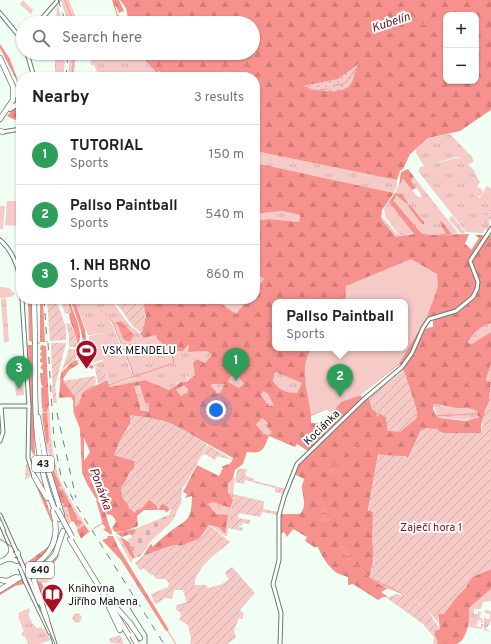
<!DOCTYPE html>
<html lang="en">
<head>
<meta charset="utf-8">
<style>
	body { margin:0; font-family:Overpass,sans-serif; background:#f6f6f6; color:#222 }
	.controls { position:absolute; right:12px; top:12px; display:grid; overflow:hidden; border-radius:8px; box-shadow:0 1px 3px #0004 }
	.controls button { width:36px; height:36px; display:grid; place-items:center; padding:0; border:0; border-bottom:1px solid #e0e0e0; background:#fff; color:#222; font:20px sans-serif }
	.you { position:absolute; left:216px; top:410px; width:14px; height:14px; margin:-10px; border:3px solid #fff; border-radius:50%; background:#1a73e8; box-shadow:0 0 0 6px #1a73e833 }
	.badge { display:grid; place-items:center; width:26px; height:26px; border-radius:50%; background:#111827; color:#fff; font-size:13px; font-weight:700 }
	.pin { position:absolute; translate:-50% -33px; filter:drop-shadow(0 1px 2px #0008) }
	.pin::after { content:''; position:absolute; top:21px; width:14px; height:12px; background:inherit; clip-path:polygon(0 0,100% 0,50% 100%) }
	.popup { position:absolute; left:272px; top:299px; width:136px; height:52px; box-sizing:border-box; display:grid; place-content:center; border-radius:8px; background:#fff; filter:drop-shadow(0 1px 3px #0005); font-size:13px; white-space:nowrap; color:#767676 }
	.popup b { font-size:15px; color:#222 }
	.popup::after { content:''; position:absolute; left:50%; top:100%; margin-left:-8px; border:8px solid transparent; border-top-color:#fff }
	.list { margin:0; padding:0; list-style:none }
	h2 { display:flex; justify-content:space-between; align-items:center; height:52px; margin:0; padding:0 16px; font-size:17px }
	h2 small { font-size:13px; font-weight:400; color:#767676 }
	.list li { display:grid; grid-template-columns:26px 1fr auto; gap:12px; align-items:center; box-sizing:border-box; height:60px; padding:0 16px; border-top:1px solid #e0e0e0 }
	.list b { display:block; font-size:15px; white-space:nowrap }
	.list p { margin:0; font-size:13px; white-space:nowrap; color:#767676 }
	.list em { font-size:13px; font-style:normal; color:#767676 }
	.icon { flex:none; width:22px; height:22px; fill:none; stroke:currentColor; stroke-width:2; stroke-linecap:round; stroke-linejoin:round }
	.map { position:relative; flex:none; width:491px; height:644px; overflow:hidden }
	.search { position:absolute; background:#fff; box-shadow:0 1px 3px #0004; left:16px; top:16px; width:244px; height:44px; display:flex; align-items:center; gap:10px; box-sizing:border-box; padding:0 14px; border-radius:22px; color:#767676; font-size:15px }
	.panel { position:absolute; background:#fff; box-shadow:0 1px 3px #0004; left:16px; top:72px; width:244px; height:232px; border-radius:16px }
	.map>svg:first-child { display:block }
	.grass { fill:url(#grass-tufts) }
	.forest { fill:url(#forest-firs); fill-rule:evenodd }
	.cemetery { fill:url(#cemetery-stones) }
	.park { fill:url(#park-dots) }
	.garden { fill:url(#garden-furrows) }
	.pitch { fill:#f5cac7 }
	.water { fill:url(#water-waves) }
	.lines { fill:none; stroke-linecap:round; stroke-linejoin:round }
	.stream { stroke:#fb9591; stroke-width:1 }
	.trunk-tunnel { stroke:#cedbd1; stroke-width:4.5; stroke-dasharray:4.5 2; stroke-linecap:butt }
	.tertiary-casing { stroke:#687d6d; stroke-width:5 }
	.trunk-casing { stroke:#687d6d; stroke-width:6 }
	.tertiary { stroke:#fff; stroke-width:3 }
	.trunk { stroke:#fff; stroke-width:4.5 }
	.tram { stroke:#747e76; stroke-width:1 }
	.rail { stroke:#747e76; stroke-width:1; stroke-dasharray:7 7; stroke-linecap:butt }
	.tertiary-bridge-casing { stroke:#687d6d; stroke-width:5; stroke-linecap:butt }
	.trunk-bridge-casing { stroke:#687d6d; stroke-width:6; stroke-linecap:butt }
	.tertiary-bridge { stroke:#fff; stroke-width:3 }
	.trunk-bridge { stroke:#fff; stroke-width:4.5 }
	.labels { text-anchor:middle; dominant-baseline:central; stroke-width:4; stroke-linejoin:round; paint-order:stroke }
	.shield { fill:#fff; stroke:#565b57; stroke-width:1 }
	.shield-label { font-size:10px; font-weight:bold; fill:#0d150f }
	.poi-label { font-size:11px; fill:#0d150f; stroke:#fff; text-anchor:start }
	.street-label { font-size:11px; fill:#0d150f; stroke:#fff }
	.park-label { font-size:11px; fill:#8e1521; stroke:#fff }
	.water-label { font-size:12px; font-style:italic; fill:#6f151c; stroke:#fff }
</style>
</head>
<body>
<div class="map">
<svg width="491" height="644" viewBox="0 0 491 644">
	<defs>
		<pattern id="grass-tufts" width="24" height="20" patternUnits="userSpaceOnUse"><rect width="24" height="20" fill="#f5cac7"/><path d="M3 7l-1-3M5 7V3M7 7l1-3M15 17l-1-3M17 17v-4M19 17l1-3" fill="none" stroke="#d1adaa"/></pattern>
		<pattern id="forest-firs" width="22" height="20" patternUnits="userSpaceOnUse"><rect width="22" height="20" fill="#f7918d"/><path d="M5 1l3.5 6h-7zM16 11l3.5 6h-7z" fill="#d37c78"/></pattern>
		<pattern id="cemetery-stones" width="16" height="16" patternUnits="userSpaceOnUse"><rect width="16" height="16" fill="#f5cac7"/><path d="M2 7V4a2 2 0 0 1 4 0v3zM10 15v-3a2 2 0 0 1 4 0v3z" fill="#d1adaa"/></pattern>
		<pattern id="park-dots" width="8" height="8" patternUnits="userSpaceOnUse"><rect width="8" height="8" fill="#f5cac7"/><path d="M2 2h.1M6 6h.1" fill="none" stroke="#d1adaa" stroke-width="1.8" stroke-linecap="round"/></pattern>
		<pattern id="garden-furrows" width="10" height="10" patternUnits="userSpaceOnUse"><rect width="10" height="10" fill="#f5cac7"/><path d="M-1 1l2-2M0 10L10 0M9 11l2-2" fill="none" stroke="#d1adaa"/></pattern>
		<pattern id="water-waves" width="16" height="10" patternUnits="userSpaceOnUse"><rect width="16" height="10" fill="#fb9591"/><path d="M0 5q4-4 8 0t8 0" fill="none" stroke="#d6807c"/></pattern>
	</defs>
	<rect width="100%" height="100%" fill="#f0fef3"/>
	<g class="grass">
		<polygon points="61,0 69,0 78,23 68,23"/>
		<polygon points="57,3 63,23 56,23"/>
		<polygon points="55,53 66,53 63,77 55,77"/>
		<polygon points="70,53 77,53 76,62 74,61 75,62 74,77 68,77"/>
		<polygon points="78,53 85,55 88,53 86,56 90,57 90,53 138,53 155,71 156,77 102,77 100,72 98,74 94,65 91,65 90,57 81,56 80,60 79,60"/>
		<polygon points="450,134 472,157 474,162 468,164 478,175 473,171 480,182 473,194 480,198 487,186 491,189 491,210 488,209 487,224 491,218 489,223 491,227 488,232 485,229 483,233 466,232 418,171 420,167 457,158 463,159 457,157 424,166 416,153 416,149 428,138"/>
		<polygon points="255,151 397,180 397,186 394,193 255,163"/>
		<polygon points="414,177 458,233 452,234 443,223 442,224 446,234 425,235 420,233 395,202 394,198 397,195 407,204 402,194 395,193 402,179 418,197 423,197 411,181"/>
		<polygon points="389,202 414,233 403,236 398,234 385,216 384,208"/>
		<polygon points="282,211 300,215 299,222 269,219 255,221 255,214"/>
		<polygon points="452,216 465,232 464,233 460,233 449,219"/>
		<polygon points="382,217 396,233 402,237 396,237 381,219"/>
		<polygon points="255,272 264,279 255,290"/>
		<polygon points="0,287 9,288 15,294 11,297 0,298"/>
		<polygon points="6,298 9,342 4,342 1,299"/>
		<polygon points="74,299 88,299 110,320 132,373 130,378 109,384 105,371 92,365 103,361 105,333 88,335"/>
		<path d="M 90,299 C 118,299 112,303 127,322 C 131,328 138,330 141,336 L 143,338 L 156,334 L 157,339 L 165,346 L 172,345 L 170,352 L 183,351 L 189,344 L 188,352 L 207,351 L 212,355 L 205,363 L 197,359 L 196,375 L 189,380 L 185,372 L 188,382 L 178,383 L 169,390 L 145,380 L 110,387 L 110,385 L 132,379 L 133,373 L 112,321 Z"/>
		<polygon points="215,299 248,299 236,314"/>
		<path d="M 491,323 L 491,332 L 471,345 L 468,344 C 473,333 479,326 491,323 Z"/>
		<path d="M 275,372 L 302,383 L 297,393 C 286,393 279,390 273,381 Z"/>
		<polygon points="140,384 145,403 149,404 149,412 140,410 140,405 134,386"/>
		<polygon points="212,384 226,384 220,393 217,393 211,386"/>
		<circle cx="182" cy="390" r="5.5"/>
		<polygon points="263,390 268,394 274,406 269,406 261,395"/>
		<path d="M 434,404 C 442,404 449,407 456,408 C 466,408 468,407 478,411 L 481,417 L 472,420 L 439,418 L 436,416 Z"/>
		<path d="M 49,405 C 51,431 51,457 61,482 C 68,498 79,513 87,528 L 83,526 L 77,530 L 76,526 L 81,524 L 77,520 L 77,514 L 63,490 L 61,491 L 56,475 L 50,471 L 49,467 L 53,467 L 52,462 L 52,465 L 49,466 L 47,458 L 52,461 L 45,445 L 47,443 L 47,414 L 42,414 L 42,409 L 44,408 L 44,412 Z"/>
		<polygon points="262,418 268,423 273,432 269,435 264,434 256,423"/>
		<polygon points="233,478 235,478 233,496 234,501 232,504 227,536 225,536 211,526 220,528 225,534 223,515 216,514 208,504 213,502 230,508 228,484"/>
		<polygon points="63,502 66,506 71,522 68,526 60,503"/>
		<polygon points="116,535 124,542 132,558 134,558 131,563"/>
		<polygon points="49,568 53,579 45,583 37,582 40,575"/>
		<polygon points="491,589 491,601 483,602 481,609 474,609 474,614 478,614 478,611 481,612 480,618 482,618 483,623 481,623 481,620 479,620 476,626 481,627 481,624 483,624 482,629 468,627 470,614 469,608"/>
		<polygon points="29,608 30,612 28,614 32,623 37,628 41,627 45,630 51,640 39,644 28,644 25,636 23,637 21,633 24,631 18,617 20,616 18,613"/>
		<polygon points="485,610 491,611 491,621 486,629 491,632 484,630 484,616 486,619 490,619 490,614 485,613"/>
	</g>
	<g class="forest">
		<polygon points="112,0 119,0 124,11 119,13 114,2 117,13 124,23 119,23"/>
		<path d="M 120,0 L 491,0 L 491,110 L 460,131 L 428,138 L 410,154 L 403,169 L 400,171 L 397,180 L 255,151 L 255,77 L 179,77 L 178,75 L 169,77 L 158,71 L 158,77 L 156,77 L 155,71 L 138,53 L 253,53 L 253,23 L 136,23 L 134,19 L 128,18 L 126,8 ZM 446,15 L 476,15 L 476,81 L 446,81 Z"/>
		<polygon points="0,44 10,59 21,89 0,48"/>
		<polygon points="14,108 21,112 21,121 19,119 15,120 7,116"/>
		<path d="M 255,163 L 394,193 L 382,210 L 381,219 L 396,237 L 414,234 L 389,202 L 395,193 L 402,194 L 408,203 L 407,204 L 396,195 L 394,201 L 420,232 L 425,235 L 417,235 L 469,234 L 465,244 L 470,248 L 471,250 L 479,238 L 475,235 L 483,235 L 484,238 L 469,260 L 477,282 L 476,290 L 459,308 L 430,317 L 425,322 L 411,352 L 402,366 L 400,364 L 360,395 L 363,398 L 308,451 L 297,444 L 295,447 L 269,436 C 263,450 263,454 247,452 L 243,464 L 235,470 L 233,478 L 228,484 L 228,492 L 233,500 L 230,508 L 213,502 L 208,504 L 216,514 L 228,515 L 225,534 L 220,528 L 209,525 L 199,539 L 180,546 L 174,545 L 143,556 L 150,545 L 152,544 L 152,547 C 159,541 165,535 172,530 C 190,518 191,519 192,496 L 185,498 L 187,494 L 183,492 L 197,465 L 219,476 L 223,468 L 221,467 L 231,463 L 233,458 L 172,424 L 160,420 L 131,422 L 122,437 L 114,455 L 135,461 L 134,469 C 121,477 128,495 129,507 L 130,509 L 141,509 L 149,499 L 156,505 L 158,509 L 163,503 L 170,509 L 166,513 L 165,510 L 144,510 L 137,516 L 138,526 L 126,531 L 115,532 L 112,528 L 116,522 C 115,518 111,513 107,515 L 102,502 L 95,497 L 87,484 L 82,472 L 80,429 L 74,414 L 73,399 L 71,397 L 59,398 L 61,373 L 73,361 L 76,360 L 79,364 L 69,370 L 63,379 L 75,397 L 75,407 L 79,403 L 82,393 L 107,380 L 110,387 L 145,380 L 169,390 L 181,382 L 187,382 L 195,375 L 193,363 L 197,359 L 205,363 L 212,355 L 207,351 L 188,352 L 189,344 L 183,351 L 170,352 L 168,350 L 172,345 L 165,346 L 157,339 L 156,335 L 143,338 L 140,333 L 142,332 L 146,316 L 144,310 L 144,299 L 215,299 L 236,314 L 248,299 L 255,299 L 255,290 L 264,279 L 255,272 L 255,221 L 269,219 L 299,222 L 300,215 L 282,211 L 255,214 ZM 406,292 L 405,348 L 275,348 L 275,302 L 387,302 ZM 275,372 L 302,383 L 297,393 C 286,393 279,390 273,381 ZM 212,384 L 225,384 L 220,393 L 217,393 L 211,386 ZM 140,385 L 145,403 L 149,404 L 149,412 L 140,410 L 140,405 L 134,386 ZM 184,385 L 188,389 L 187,393 L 181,396 L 176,390 ZM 263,391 L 268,394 L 274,406 L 269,406 L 261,395 ZM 327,409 L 332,413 L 323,424 L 311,423 L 311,416 ZM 262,418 L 268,423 L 267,427 L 272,432 L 269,435 L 264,434 L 256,424 ZM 84,438 L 90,452 L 84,461 ZM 89,476 L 97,480 L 99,490 L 95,490 Z"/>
		<polygon points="408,169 414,177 411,181 416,188 412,190 403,179 399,185 401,172"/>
		<polygon points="410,205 424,222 424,224 421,223 408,206"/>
		<polygon points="440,221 443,223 452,234 439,235 446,233 441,226"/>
		<path d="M 489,235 L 491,236 L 491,323 C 480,326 473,333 468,343 L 472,344 L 491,332 L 491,364 L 486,380 L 491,382 L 489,401 L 481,425 L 481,433 L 443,433 L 438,431 L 438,429 L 421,430 L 408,458 L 405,456 L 393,457 L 378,455 L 368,510 L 373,512 C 372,531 377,552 371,570 L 384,587 L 388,588 L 381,592 L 388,597 L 383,597 L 378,600 L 353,584 L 348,585 L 348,577 C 346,576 344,576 342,575 C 331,572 322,557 318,547 L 314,547 L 305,541 L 307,537 L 293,529 L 287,537 L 284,532 L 281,534 L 281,516 L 282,514 L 300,514 C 307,506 303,498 302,488 C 301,485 304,482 304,479 L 294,474 L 299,464 L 369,397 L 372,409 L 386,417 L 388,431 L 417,413 L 403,370 L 398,373 C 404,367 409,360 413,352 C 418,342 420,327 433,327 L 433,319 L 460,311 L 476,296 L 480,281 L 472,260 ZM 434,404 C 442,404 449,407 456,408 C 466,408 468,407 478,411 L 477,415 L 480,417 L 466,421 L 439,418 L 436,416 L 433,409 Z"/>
		<polygon points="28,299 31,299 32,342 29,341"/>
		<polygon points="40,299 43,299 45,342 40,342"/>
		<path d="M 67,299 L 69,299 C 73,314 86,334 77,347 C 78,333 69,324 69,313 L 71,313 Z"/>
		<polygon points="71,299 74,299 85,330 89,364 94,367 92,369 86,366 86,362 81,359 86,355 81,329"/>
		<polygon points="28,345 33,345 33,406 35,453 34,456 31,450"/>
		<polygon points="41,345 46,346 49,405 46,412 44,412 43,408 42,409 41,388 43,387 41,384 40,373 43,373 43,370 40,368 43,363 40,362 40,359 42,358 40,354 42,351 40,349"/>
		<polygon points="45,413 47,413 49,441 46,445 42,414"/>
		<polygon points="53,469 61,486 59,487 61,490 63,490 77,516 77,520 82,521 81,524 76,526 74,522 71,521 67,507 63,507 64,504 60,502 50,471"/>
		<polygon points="34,481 46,500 53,523 51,521"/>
		<path d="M 96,500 C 107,507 106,521 112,532 L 111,535 L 103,529 L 106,528 L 103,524 Z"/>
		<polygon points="83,526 85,526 89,531 81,539 77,530"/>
		<polygon points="135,529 136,532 122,537 116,533"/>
		<path d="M 53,532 C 55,547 39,559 28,568 L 25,564 L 49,546 Z"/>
		<polygon points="107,536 113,536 118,547 169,630 166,631 121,560 102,540 108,538"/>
		<polygon points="120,537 129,542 135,558 132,558"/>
		<polygon points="60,554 50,570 47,570 37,578 37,581 41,582 45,590 53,589 54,591 46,594 47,598 46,608 35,577"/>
		<polygon points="39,568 34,587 30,578 24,581 24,584 15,586 0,595 0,591"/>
		<path d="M 491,569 L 491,589 L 469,608 C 471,617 467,642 456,644 C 450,644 443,644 437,644 L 434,630 L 440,629 L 438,614 L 444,613 L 455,599 L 466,587 L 472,577 Z"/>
	</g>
	<path class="cemetery" d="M 171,514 L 174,518 C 167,529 155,535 148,545 C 144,551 142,557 135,558 L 128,539 L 132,538 L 130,534 L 136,532 L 135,529 Z"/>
	<g class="park">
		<polygon points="23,0 33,10 31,14 20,4"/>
		<path d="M 358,64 C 355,70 355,76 352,82 C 345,96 321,90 309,90 L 308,87 L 302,86 L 338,79 Z"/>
		<polygon points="488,209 491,210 491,218 487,224 483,218"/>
		<polygon points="26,464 28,464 32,475 25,480"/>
		<circle cx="77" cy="618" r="4.5"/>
	</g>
	<g class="garden">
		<polygon points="47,299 56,299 66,328 66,340 50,341"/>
		<polygon points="68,299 71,312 65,314 61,301"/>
		<path d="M 109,299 L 144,299 C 144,312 147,319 142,332 C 126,325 125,307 109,299 Z"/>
		<polygon points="70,323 75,333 77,347 69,347 69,334 66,324"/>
		<polygon points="51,343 66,343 55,386 57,403 53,403"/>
		<polygon points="69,349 77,349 76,360 64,368 61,373"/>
		<path d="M 491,364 L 491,569 L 472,577 L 466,587 L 455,599 L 444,614 L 438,614 L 438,623 C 430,612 424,605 412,600 L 426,608 L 440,629 L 436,631 L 434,630 L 438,643 L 433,644 L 434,637 L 423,624 L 387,598 L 397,594 L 407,596 L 384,587 L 369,578 L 374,560 L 372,541 L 373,512 L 368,510 L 378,454 C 386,456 404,455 408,458 L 421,430 L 427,428 L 438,429 L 438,431 L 443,433 L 481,433 L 485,410 L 489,401 L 491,382 L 486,380 Z"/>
		<polygon points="95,367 105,371 107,380 98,384"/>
		<polygon points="404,370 416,407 417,418 400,432 388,431 386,417 379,412 378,417 377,416 376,412 372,409 369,397"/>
		<polygon points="95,376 96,381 95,386 82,393 79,403 75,407 75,397 63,381"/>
		<path d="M 130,415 C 148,417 167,420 184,430 C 192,434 199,440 207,445 L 187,482 L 182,488 L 181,503 L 174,518 L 169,513 L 172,510 L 163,503 L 158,510 L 156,505 L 150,499 L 141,509 L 137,510 L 134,513 L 122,497 L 121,487 C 127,481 127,474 134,469 L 135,461 L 114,455 L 122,437 L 130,425 Z"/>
		<polygon points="208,445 232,460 217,456 215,460 205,454 201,457"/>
		<polygon points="239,469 247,469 245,476 255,479 252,480 286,489 284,494 275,492 275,488 245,480 244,484 235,482 237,471"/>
		<polygon points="233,494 267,502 264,502 263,509 279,512 278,515 262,512 260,517 239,513 238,518 250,520 250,524 242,523 242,526 239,525 239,527 243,528 242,531 228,528 232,504 234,501"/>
		<path d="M 209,525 L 230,542 C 220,550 193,570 195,585 L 206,585 L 208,588 L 220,585 L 229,580 L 225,572 L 232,567 L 255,593 L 240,610 L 244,614 L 242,619 L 239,618 L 234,630 L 236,638 L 227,644 L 190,644 L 191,638 L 188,625 L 178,619 L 181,618 L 180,612 L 176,610 L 176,607 L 187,604 L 183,590 L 174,590 L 172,599 L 164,598 L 164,599 L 155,604 L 151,594 L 168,587 L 169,583 L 165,579 L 156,579 L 154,575 L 151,575 L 143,568 L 140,570 L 135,563 L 143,556 L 174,545 L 180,546 L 199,539 Z"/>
		<polygon points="120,635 124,644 111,643 109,639"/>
	</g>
	<g class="pitch">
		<circle cx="478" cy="192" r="4.5"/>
		<polygon points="7,201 21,201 21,226 5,225"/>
		<polygon points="0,206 5,206 3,229 0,229"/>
		<path d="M 411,259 L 437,274 L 438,287 L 427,317 L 399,364 L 359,396 L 341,402 L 332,413 L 327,409 L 311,415 C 309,396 297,363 313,348 L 405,348 L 405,302 L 345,302 L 346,286 Z"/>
		<polygon points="105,333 113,339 116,355 92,363 88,349 89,336"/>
		<polygon points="231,376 239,377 244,384 239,388 228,382"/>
		<polygon points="23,381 24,395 16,396 15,382"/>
	</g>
	<g class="water">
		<polygon points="121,321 134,335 130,342 124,340 117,324 114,323"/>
		<polygon points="336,462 338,465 331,476 329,476 327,472"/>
		<polygon points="320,501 332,520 322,524"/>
		<polygon points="343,545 352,555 352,560 347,561 339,546"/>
	</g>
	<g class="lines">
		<g class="stream">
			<polyline points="65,0 74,23"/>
			<polyline points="424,24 436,25 446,20"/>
			<polyline points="476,26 491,33"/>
			<polyline points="360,63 364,62 390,77 394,85 412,93 431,107 441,125"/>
			<polyline points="381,71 388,70"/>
			<polyline points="198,73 224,77"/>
			<polyline points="72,77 74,53"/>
			<path d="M 346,82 C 350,75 360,66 361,59 C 362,54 361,48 364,44 C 372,34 386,34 397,32 C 403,31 411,26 417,23 L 419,25 L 424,24 L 435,0"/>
			<polyline points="335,85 344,84"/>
			<polyline points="255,92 261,96 273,97 278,89 287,84 292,89 298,89 303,86 315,91 327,89"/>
			<path d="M 70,299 C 75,311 91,349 80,359 C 72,366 63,369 60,379 L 74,401 L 74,412 L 82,429 L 83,470 L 96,496 L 103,523 L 110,533"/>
			<polyline points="89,299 112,321 133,372 131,378"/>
			<polyline points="128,356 130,344"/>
			<polyline points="465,364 473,344"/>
			<polyline points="465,366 466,382 472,388 472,391 479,407"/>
			<polyline points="75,410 81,403 83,393 91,387 109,385 174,363 171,351 163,336 158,335"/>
			<polyline points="474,414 479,408"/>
			<polyline points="403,434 413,424 433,416 473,414"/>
			<path d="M 337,463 C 355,441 367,440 394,439"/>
			<polyline points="322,504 322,493 327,478"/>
			<polyline points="328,524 341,545"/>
			<polyline points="93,529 103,523"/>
			<polyline points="86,534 90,531"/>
			<polyline points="111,539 117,552 176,644"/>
			<polyline points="354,562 370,578 401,593"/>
			<polyline points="483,578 491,575"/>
			<polyline points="402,594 403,595"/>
			<polyline points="177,606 190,602 196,595"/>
			<path d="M 453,628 L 455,619 L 452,609 C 458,598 468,593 472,582 L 474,583"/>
			<polyline points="444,639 446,641 444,644"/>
		</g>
		<polyline class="trunk-tunnel" points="38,342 38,344"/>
		<defs>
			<g id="tertiary">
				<polyline points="0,13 23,41"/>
				<polyline points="38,23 58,0"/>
				<polyline points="27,53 34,77"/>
				<polyline points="2,132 21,129"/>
				<path d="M 0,240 C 13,251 18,266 21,282"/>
				<polyline points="22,299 29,406 28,458 34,476"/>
				<polyline points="0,441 3,432 1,406 29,406"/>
				<polyline points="0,515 23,566"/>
				<polyline points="0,522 11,548"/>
				<polyline points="29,579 39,603"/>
				<polyline points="25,581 50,633"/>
				<polyline points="47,619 55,644"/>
				<polyline points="280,644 281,613 273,584 279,560 279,515 284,497 297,464 364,399 402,367 412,353 423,328 429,319 456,311 473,297 477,289 478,282 470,261 491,229"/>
			</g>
			<g id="trunk">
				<polyline points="0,58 21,104"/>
				<polyline points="10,109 16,105 21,109"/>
				<polyline points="0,119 13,100 13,88"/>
				<polyline points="0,131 3,132"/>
				<polyline points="34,299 35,342"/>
				<path d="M 35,344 C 35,404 32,464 59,519"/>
				<polyline points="38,417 46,463 62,515"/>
				<polyline points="34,476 47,498"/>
				<polyline points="70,539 134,644"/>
				<polyline points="8,557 11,553 11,546"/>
				<polyline points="6,559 12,559 17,561"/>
				<polyline points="0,562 18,553"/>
				<path d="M 27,570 C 51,556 61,540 53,511"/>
				<polyline points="0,580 7,581 16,577"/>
				<polyline points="0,590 22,576"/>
				<polyline points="113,604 130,623 140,638"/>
				<polyline points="109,607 120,630"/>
				<polyline points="47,620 34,580 37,573 55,555 63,531"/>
			</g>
		</defs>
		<use href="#tertiary" class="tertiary-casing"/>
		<use href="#trunk" class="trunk-casing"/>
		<use href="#tertiary" class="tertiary"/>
		<use href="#trunk" class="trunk"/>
		<g class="tram">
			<polyline points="0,517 6,531"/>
			<polyline points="5,531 55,644"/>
			<polyline points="0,539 12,547"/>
			<polyline points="130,608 147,635 147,644"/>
		</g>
		<g class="rail">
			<polyline points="58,0 66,23"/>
			<polyline points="66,77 68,53"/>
			<polyline points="44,299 47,342"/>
			<polyline points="48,343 54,441 61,476 76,505 164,644"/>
			<polyline points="57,413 76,498"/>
		</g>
		<defs>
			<g id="tertiary-bridge">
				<polyline points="23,566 29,579"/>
				<polyline points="20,568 25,581"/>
			</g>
			<g id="trunk-bridge">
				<polyline points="57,509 72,537"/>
				<polyline points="132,635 137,644"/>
			</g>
		</defs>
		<use href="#tertiary-bridge" class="tertiary-bridge-casing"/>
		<use href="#trunk-bridge" class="trunk-bridge-casing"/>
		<use href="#tertiary-bridge" class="tertiary-bridge"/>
		<use href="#trunk-bridge" class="trunk-bridge"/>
	</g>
	<defs>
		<symbol id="stadium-pin" viewBox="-11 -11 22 30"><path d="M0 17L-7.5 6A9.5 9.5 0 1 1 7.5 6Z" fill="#a70f24" stroke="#fff"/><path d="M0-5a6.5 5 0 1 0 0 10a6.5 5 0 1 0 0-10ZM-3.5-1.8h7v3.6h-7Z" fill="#fff"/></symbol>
		<symbol id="library-pin" viewBox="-11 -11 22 30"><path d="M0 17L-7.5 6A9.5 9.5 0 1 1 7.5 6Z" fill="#a70f24" stroke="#fff"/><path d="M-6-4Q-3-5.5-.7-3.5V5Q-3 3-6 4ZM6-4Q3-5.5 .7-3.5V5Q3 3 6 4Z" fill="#fff"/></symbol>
	</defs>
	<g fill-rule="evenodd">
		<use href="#stadium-pin" x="74" y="338" width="25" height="34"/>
		<use href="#library-pin" x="40" y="582" width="25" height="34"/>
	</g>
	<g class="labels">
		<g class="shield">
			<rect x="32" y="456" width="22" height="16" rx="3"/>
			<rect x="26" y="562" width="28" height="16" rx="3"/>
		</g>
		<g class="shield-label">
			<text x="43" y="464">43</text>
			<text x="40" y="570">640</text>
		</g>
		<g class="poi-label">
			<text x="102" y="351">VSK MENDELU</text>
			<text x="68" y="589">Knihovna<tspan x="68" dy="13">Jiřího Mahena</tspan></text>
		</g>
		<g class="street-label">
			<text transform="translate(322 428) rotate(-44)">Kociánka</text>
		</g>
		<g class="park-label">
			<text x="431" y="528">Zaječí hora 1</text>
		</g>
		<g class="water-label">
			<text transform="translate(391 23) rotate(-18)">Kubelín</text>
			<text transform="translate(100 489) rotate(70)">Ponávka</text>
		</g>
	</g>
</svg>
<div class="controls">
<button>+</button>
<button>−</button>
</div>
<div class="you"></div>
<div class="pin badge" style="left:236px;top:381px;background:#2e9e5b">1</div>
<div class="pin badge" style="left:340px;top:397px;background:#2e9e5b">2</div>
<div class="popup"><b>Pallso Paintball</b>Sports</div>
<div class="pin badge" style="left:19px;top:389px;background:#2e9e5b">3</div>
<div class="search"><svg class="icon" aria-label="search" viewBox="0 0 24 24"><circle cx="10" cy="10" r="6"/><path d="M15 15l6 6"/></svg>Search here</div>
<section class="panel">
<h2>Nearby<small>3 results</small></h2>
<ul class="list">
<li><span class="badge" style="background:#2e9e5b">1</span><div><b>TUTORIAL</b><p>Sports</p></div><em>150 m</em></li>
<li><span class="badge" style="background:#2e9e5b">2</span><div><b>Pallso Paintball</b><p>Sports</p></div><em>540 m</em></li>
<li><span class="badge" style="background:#2e9e5b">3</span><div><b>1. NH BRNO</b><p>Sports</p></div><em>860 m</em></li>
</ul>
</section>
</div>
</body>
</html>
